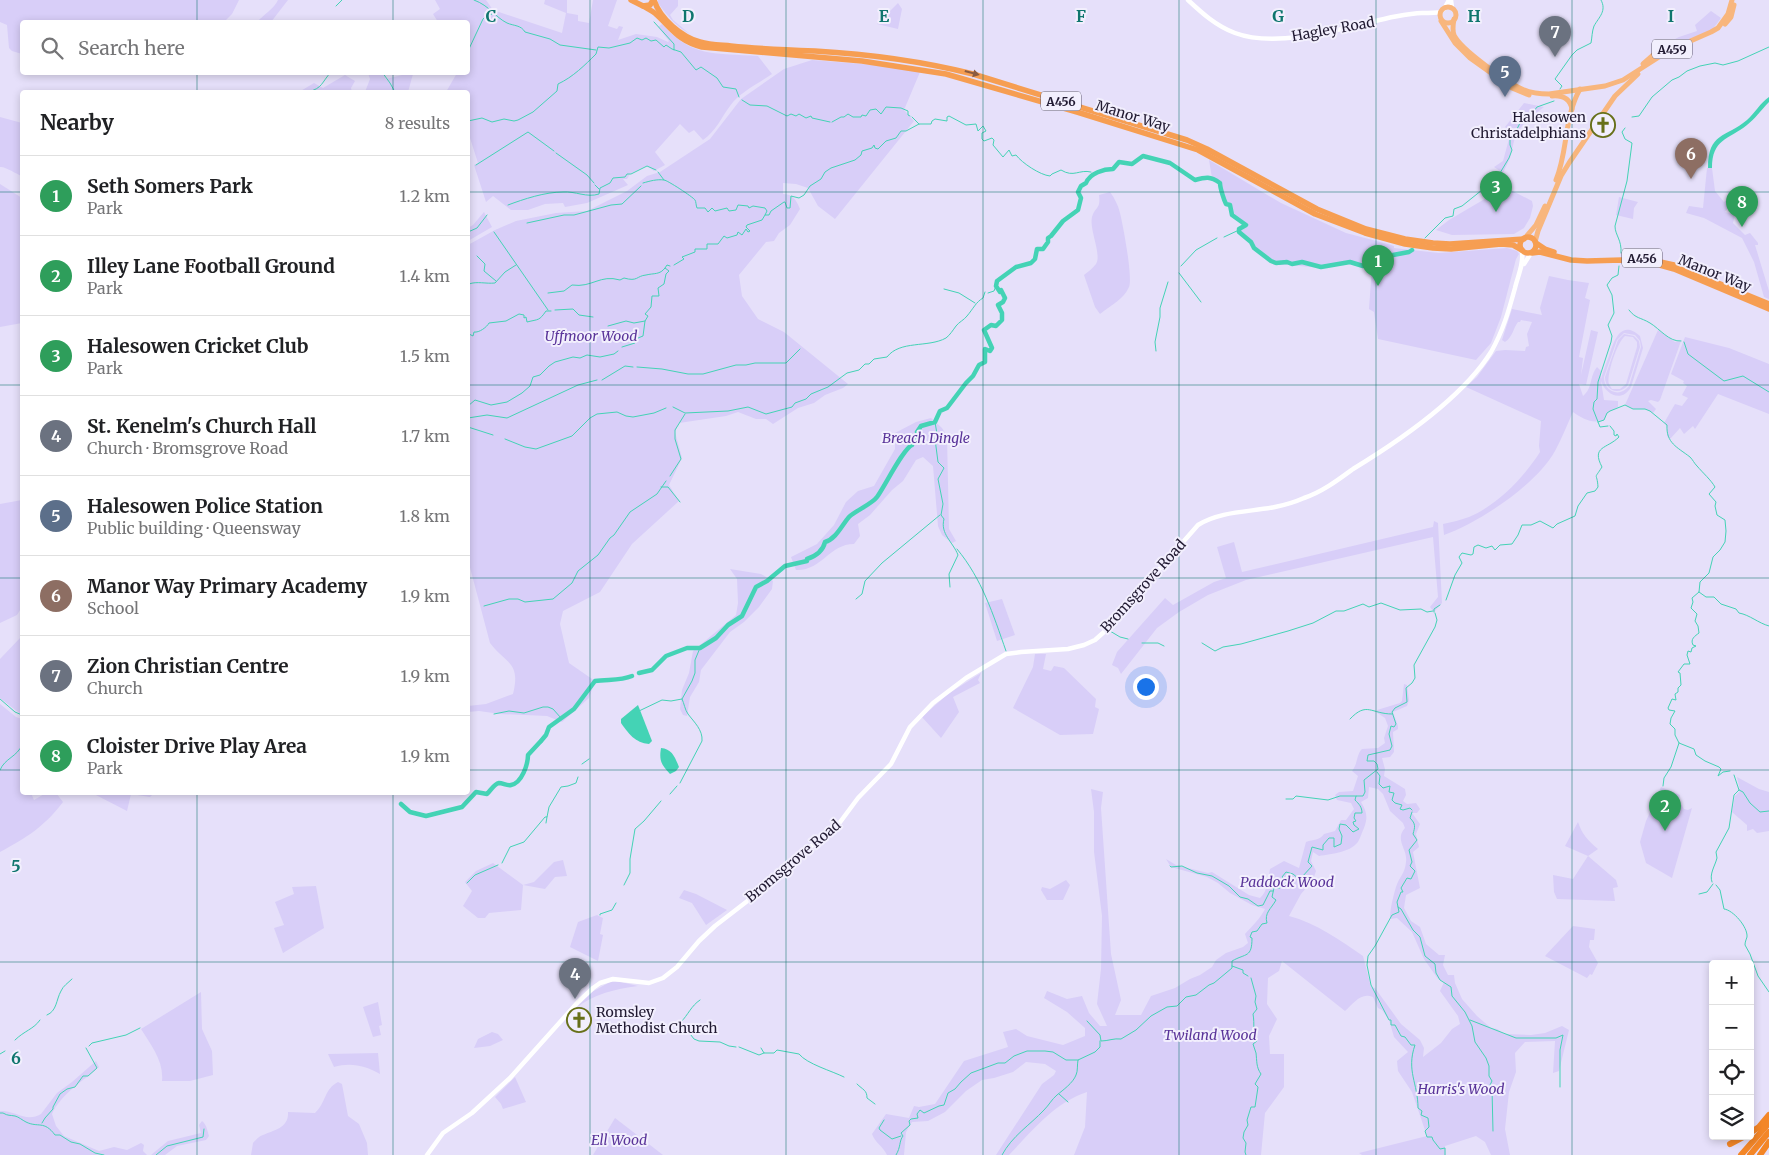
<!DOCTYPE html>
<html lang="en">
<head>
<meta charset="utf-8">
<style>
	body { margin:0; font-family:Merriweather,serif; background:#f6f6f6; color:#202124 }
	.controls { position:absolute; right:15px; bottom:15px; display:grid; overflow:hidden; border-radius:5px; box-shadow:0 2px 8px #0003 }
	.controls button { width:45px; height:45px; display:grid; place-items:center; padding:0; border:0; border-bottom:1px solid #e0e0e0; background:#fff; color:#202124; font:25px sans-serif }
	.you { position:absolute; left:1145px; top:686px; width:18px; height:18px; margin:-12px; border:4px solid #fff; border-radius:50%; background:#1a73e8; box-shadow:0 0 0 8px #1a73e833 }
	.badge { display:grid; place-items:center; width:32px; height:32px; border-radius:50%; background:#677019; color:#fff; font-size:16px; font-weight:700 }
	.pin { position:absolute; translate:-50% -41px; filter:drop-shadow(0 1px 2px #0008) }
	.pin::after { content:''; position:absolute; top:26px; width:18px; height:15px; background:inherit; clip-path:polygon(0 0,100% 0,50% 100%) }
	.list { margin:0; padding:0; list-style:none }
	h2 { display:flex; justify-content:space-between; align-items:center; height:65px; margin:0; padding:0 20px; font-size:21px }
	h2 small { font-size:16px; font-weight:400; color:#757577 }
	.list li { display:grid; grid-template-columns:32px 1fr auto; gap:15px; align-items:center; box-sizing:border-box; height:80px; padding:0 20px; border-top:1px solid #e0e0e0 }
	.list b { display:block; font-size:19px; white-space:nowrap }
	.list p { margin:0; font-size:16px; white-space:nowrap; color:#757577 }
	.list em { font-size:16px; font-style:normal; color:#757577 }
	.icon { flex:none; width:28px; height:28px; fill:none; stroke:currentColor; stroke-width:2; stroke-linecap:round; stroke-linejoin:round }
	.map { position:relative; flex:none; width:1769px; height:1155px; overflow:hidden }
	.search { position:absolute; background:#fff; box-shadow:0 2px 8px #0003; left:20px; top:20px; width:450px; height:55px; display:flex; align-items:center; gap:12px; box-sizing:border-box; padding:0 18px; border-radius:5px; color:#757577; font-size:19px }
	.panel { position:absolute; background:#fff; box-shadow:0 2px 8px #0003; left:20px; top:90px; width:450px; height:705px; border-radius:5px }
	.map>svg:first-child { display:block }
	.green { fill:#d8cef8; fill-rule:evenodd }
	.water { fill:#44d3b5 }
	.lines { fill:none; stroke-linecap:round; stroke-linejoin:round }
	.stream { stroke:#44d3b5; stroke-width:1 }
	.river { stroke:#44d3b5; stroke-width:4.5 }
	.secondary { stroke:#fff; stroke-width:4.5 }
	.primary { stroke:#f8b67d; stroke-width:5 }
	.trunk { stroke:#f69e52; stroke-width:5.5 }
	.motorway { stroke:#f38627; stroke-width:6 }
	.oneway { fill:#8b5c42 }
	.grid { fill:none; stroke:#0f766e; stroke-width:1; stroke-opacity:0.55 }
	.labels { text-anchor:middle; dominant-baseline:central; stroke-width:4; stroke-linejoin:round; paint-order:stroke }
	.shield { fill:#f2effd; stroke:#5f596e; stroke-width:1 }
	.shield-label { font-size:12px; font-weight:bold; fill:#201931 }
	.street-label { font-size:14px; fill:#201931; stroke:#f2effd }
	.poi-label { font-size:14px; fill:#201931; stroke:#f2effd; text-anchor:end }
	.park-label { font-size:14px; font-style:italic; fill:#593399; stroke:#f2effd }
	.grid-label { font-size:16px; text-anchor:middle; font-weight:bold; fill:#0f766e; stroke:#f2effd; stroke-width:4; stroke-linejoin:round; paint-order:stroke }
</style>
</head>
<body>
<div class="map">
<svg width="1769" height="1155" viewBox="0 0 1769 1155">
	<rect width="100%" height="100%" fill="#e6e0fa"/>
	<g class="green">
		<polygon points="0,0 239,0 232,14 224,22 22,22 22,54 12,51 9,48 7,25 0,22"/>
		<path d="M 278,0 L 288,0 L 271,22 L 257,22 C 263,15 274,9 278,0 Z"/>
		<path d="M 435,0 L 486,0 L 493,10 L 562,33 L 566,13 L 544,4 L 545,0 L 567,0 L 567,13 L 578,15 L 578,21 L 589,23 L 593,0 L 617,0 L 608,26 L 617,29 L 619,26 L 623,27 L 618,40 L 636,34 L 657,37 L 668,42 L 669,41 L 658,27 L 662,24 C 692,58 716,53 758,56 L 772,74 C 758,84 740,92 730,106 C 721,118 716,131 703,140 L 694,130 L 689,133 L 680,124 L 655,152 L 665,165 L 654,171 L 647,166 L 644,167 L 630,174 L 627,179 L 623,179 L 628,185 L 587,203 L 565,207 L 563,203 L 545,204 L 528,210 L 511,210 L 493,196 L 486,202 L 474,165 L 478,163 L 470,138 L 468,139 L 468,92 L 446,92 L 457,73 L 468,72 L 468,22 L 438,22 L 433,14 L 440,9 Z"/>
		<path d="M 658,0 L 678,0 L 678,6 L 670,15 L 673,20 L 691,35 C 675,25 669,18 658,3 Z"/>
		<polygon points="898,3 902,9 898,29 877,24"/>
		<polygon points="1711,11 1721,18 1712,30 1654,58 1668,45 1669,42 1679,37 1697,31 1695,25"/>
		<path d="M 812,60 L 875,65 L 920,72 L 904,110 L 914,121 L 835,219 L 818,206 L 808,188 L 796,184 L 783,183 L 783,194 C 793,194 796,200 800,209 L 790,225 L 779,233 L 774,241 L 766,242 L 739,275 L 742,296 L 758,319 L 784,332 L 848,384 L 843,388 L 825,395 L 814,403 L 798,408 L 773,424 L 766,419 L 756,419 L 738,412 L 726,416 L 679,423 L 675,432 L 682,458 L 669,485 L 679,501 L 632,544 L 600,592 L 563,611 L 560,624 L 569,663 L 595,681 L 589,698 L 562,722 L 547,716 L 500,714 L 479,711 L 468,712 L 468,706 L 486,704 L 513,694 C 521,662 506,664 490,643 L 468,560 L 468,245 L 495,230 L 516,221 L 556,213 L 587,211 L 627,191 L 647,176 L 660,172 L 710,139 L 741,99 L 784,69 Z"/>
		<polygon points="368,73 383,73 386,79 402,75 406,73 413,74 408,92 365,92 370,79"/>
		<polygon points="345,75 355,81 351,88 352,92 299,92 314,83 323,88"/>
		<polygon points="1524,103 1544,107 1526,121 1518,131 1514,141 1510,158 1503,173 1494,167 1503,161 1509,139 1509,130 1505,127"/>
		<path d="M 0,117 L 22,123 L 22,176 C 16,174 5,166 0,167 Z"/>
		<polygon points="1209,160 1281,203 1346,233 1388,244 1394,246 1394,248 1439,253 1507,248 1517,251 1519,254 1516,259 1501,317 1491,343 1476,360 1378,339 1374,312 1369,309 1372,266 1362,267 1343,263 1321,268 1289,265 1274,265 1238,232 1239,229 1244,225 1232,215 1230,205 1226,204 1220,188 1220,183 1212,178"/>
		<polygon points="1707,168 1712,168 1715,191 1724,202 1733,195 1739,200 1729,207 1725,212 1735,215 1733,223 1745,235 1750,233 1758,243 1758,245 1755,245 1769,291 1769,299 1764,297 1754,262 1742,238 1704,218 1686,213 1689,206 1703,208"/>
		<polygon points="0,184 22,198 22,323 0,327"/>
		<polygon points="1505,187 1532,201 1533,206 1530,218 1524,228 1514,234 1452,235 1436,230 1449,220"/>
		<path d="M 1110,192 C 1115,199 1118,205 1120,213 C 1123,225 1133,278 1129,287 C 1124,299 1110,306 1100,314 L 1095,307 L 1084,275 C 1088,272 1093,268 1096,264 C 1102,254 1089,230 1092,217 C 1095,206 1101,210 1099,195 Z"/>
		<polygon points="1619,197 1638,202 1634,208 1633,219 1616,215"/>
		<polygon points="484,212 492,227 468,241 468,228 473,225"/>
		<path d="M 1549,276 L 1568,280 L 1589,283 L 1585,298 L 1590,300 L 1579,357 L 1583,358 L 1581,375 L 1591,330 L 1598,332 L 1586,385 L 1579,384 L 1583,396 C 1593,388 1589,377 1597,367 L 1601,371 L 1601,379 C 1603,371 1606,364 1609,356 C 1614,340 1621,319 1640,336 L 1643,348 L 1631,387 C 1622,403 1606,395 1601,381 L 1604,400 L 1618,401 L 1618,407 L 1607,413 L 1604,420 C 1592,424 1583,419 1573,412 C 1567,425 1562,438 1555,451 C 1536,485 1480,522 1444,535 L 1443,524 C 1452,522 1461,520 1469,517 C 1498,505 1524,477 1540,452 L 1539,446 L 1541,421 L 1466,387 L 1477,377 L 1496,351 L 1505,350 L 1525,351 L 1526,347 L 1529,346 L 1527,334 L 1532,322 L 1521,320 L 1520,322 L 1518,322 C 1513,328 1513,337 1505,342 L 1502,340 L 1512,309 L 1542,315 L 1540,308 ZM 1624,333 L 1635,335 L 1640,341 L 1641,347 L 1629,386 C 1620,398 1604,392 1604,377 L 1617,340 Z"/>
		<polygon points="1658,330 1675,342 1681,341 1660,400 1658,402 1651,400 1648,401 1656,409 1653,413 1645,409 1633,409 1625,405"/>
		<path d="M 1624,334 L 1634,336 L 1639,341 L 1640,347 L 1628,385 C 1619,396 1605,391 1605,377 L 1618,340 ZM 1625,336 L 1633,337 L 1637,342 L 1637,347 L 1626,384 L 1620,389 L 1612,389 L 1609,384 C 1606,376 1617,342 1625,336 Z"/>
		<polygon points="1685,337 1729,348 1769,364 1769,414 1718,394 1695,429 1693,426 1684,434 1680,428 1670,439 1667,436 1667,426 1664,423 1675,404 1682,406 1688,398 1682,395 1687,386 1683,383 1684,381 1671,374"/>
		<path d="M 931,418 L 942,428 L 947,436 L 949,529 L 956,541 L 952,543 L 942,535 L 938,526 L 933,466 L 923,457 L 916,460 L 903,481 L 892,490 L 870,515 L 858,524 L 860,536 L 854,544 C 829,544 822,571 796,570 L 791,557 L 817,544 L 834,525 L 846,502 L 858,491 L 874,486 L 895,449 L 895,433 L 916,422 Z"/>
		<polygon points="22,500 22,607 17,615 0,623 0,504"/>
		<polygon points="1434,521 1438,523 1442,603 1434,612 1430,607 1438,597 1433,537 1246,580 1208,595 1179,612 1157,628 1121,674 1118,668 1112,665 1117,652 1165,598 1173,605 1214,582 1226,578 1217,547 1234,542 1242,572 1433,527"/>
		<polygon points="730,569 761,574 773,581 772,589 759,607 744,622 730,632 701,670 699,682 690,697 687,716 683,715 680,709 682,690 689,673 693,651 736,615 738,603 737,579"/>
		<polygon points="1002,599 1015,635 997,641 985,603"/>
		<polygon points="22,636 22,715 0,698 0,659"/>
		<polygon points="1035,654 1046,654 1043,669 1051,671 1054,666 1064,668 1096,699 1095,707 1099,709 1093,734 1060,735 1013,708 1033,667"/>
		<polygon points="981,673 978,680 980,683 953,697 959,712 941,738 922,717 948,694"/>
		<path d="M 1404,684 L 1407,685 L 1409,700 L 1407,706 L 1393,712 L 1398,726 L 1398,729 L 1393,732 L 1394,752 L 1390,757 L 1382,758 L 1385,769 L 1384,776 L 1405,789 L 1406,795 L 1403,801 L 1407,804 L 1416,803 L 1420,809 L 1417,813 L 1412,813 L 1420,824 L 1416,834 L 1419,847 L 1413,852 L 1420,888 L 1406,895 L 1404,908 L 1411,921 L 1420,927 L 1426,944 L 1439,955 L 1445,955 L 1443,965 L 1448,975 L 1454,975 L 1455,983 L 1462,999 L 1477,1016 L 1491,1028 L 1497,1029 L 1505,1034 L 1531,1035 L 1545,1033 L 1562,1026 L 1569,1030 L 1559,1071 L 1553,1073 L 1555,1041 L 1525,1042 L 1515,1053 L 1516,1072 L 1509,1092 L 1505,1129 L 1510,1155 L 1491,1155 L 1485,1142 L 1476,1136 L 1445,1146 L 1446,1155 L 1362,1155 L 1359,1153 L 1427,1136 L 1412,1092 L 1398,1071 L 1397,1061 L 1408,1052 L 1394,1037 L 1389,1020 L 1382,1010 L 1378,1008 L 1373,997 C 1361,992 1354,1003 1345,1011 L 1282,961 L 1279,971 L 1268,978 L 1267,1004 L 1277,1019 L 1269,1036 L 1270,1054 L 1284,1054 L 1284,1087 L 1265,1113 L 1261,1155 L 1074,1155 L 1085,1127 L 1087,1092 C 1054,1103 1032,1131 1009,1155 L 996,1155 L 1042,1084 L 1054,1075 L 1056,1071 L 1045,1064 L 1026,1062 L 1013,1072 L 994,1078 L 982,1080 L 966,1091 L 945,1112 L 928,1121 L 912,1122 L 906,1132 L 904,1155 L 887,1155 C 883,1146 875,1143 872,1134 L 886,1114 L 909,1118 L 914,1106 L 919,1107 L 935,1104 L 964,1061 L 1008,1047 L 1003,1032 L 1016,1029 L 1027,1036 L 1063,1045 L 1085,1036 L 1085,1028 L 1067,1012 L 1044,998 L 1047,991 L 1067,999 L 1082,996 L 1089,1013 L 1100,1026 L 1107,1026 L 1097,1004 L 1101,969 L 1102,916 L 1094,852 L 1094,812 L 1091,789 L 1103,792 L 1101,808 L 1111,954 L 1121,1000 L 1115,1015 L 1141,1015 L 1151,996 L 1175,988 L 1190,979 L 1200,975 L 1212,967 L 1216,960 L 1226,953 L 1243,947 L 1248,943 L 1245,934 C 1252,926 1260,919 1265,909 L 1252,905 L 1230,893 L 1218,883 L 1207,877 L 1171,867 L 1166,859 L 1176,865 L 1208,873 L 1212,872 L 1249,895 L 1260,898 C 1268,891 1268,879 1270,869 L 1284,861 L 1299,868 L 1306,842 C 1314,839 1319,841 1324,834 L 1335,831 L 1341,820 L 1346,820 L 1354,809 L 1351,803 L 1337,800 L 1335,795 L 1339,792 L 1353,791 L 1358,776 L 1352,771 C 1358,764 1356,755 1362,749 L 1378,748 L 1385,743 L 1384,738 L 1388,726 L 1385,718 L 1376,712 L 1377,710 L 1400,703 L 1402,701 ZM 1369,787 L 1378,789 L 1383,794 L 1390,811 L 1403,823 L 1405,828 C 1394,840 1408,849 1406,862 C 1405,874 1399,877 1396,887 C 1393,897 1390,909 1390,919 L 1397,918 L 1412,932 L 1424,959 L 1438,979 L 1444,982 L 1440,991 L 1458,1016 L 1460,1024 L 1452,1029 L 1441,1043 L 1423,1057 L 1424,1048 L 1420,1040 L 1401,1024 L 1375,988 L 1371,987 L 1363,956 C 1340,940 1316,923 1289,916 L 1301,894 L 1313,880 L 1316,871 L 1311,861 L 1313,852 L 1319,856 C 1332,854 1353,852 1359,840 C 1361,836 1362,832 1364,828 C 1368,817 1367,812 1361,802 L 1368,798 Z"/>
		<path d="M 0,704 L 16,717 L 22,719 L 22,792 L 31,793 L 34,800 L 46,793 L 56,793 L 63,802 C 44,827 26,838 0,852 Z"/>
		<polygon points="1737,777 1759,789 1769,792 1769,831 1757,833 1753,829 1747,831 1747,825 1732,812 1735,796 1740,791"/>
		<polygon points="1661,787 1680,795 1679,801 1684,809 1688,810 1692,808 1672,878 1646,863 1640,842 1646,821"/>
		<polygon points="92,793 154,793 150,797 131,794 127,811"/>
		<path d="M 1578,822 C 1582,834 1588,841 1598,849 L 1588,856 L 1616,880 L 1618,887 L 1613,888 L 1615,901 L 1557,899 L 1554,892 L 1553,875 L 1573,879 L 1588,856 L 1565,846 Z"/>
		<polygon points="563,860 567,876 555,877 545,889 523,885 521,910 489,913 485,918 478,918 463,906 472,891 465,882 476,871 493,863 523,885 534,882 554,862"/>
		<polygon points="1066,880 1070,885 1063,900 1047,900 1041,890 1042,887 1050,889"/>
		<polygon points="316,886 324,928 283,953 274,928 284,925 275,902 294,894 292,887"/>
		<polygon points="684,890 696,894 727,910 706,925 692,903 679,898"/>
		<polygon points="597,915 603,918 600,934 603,935 598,961 570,947 578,922"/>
		<polygon points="1573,926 1595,929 1594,940 1590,940 1589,947 1598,963 1592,975 1590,974 1587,978 1545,956"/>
		<path d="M 610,982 L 621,982 L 638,986 C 615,989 593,994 575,1009 L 592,992 Z"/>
		<path d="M 201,992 L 202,1029 L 212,1051 L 213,1075 L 190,1081 L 162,1081 C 164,1061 151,1045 141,1029 Z"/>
		<polygon points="378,1002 382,1025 379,1026 381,1035 373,1037 363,1007"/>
		<polygon points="492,1032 498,1034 503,1040 490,1046 474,1048 478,1039"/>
		<path d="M 378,1053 L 380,1074 C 366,1066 351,1062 334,1067 L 328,1054 Z"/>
		<path d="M 96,1061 L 99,1067 C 83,1081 61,1094 52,1114 L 56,1126 L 64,1136 L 99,1151 L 114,1147 L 127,1150 L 141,1143 L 144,1145 L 143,1151 L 147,1155 L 0,1155 L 0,1111 C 15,1110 26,1123 41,1114 L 57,1093 L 72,1082 Z"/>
		<polygon points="515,1077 526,1102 503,1109 501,1104 495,1097"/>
		<path d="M 338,1082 L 342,1084 L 348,1116 L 359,1124 L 367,1143 L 368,1155 L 251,1155 L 253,1143 C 256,1140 259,1136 263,1135 C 274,1130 289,1128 288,1112 L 315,1113 C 326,1103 324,1089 338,1082 Z"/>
		<polygon points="615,1118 663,1155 593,1155"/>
		<path d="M 202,1121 C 207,1125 207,1130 209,1136 L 206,1140 L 177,1146 L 165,1155 L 151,1155 L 168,1141 L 201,1133 L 199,1125 Z"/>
	</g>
	<g class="water">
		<path d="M 1769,97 L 1769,102 C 1761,110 1755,119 1747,125 C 1728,140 1712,139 1712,168 L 1708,168 C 1708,132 1726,138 1747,120 C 1755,113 1760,103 1769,97 Z"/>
		<path d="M 638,705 L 652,741 L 649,744 C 635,743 628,733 621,723 L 621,719 Z"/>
		<path d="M 661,748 C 672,749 675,757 679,767 L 676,771 L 670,774 C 661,764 659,761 661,748 Z"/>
	</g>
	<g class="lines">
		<g class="stream">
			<path d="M 474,0 C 490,6 495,17 507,23 C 514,26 521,25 525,32 L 550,39 L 560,45 L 596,50"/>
			<polyline points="336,6 342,0"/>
			<polyline points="654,22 674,44 674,50"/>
			<polyline points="468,51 483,19 486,16 495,13"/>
			<polyline points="382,72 390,83 395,92"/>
			<path d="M 1560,89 L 1562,86 L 1555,79 L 1572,55 L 1577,50 L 1591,43 C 1592,38 1592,31 1594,26 C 1599,17 1607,11 1601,0"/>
			<path d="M 308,92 C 323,88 321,83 331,72"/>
			<polyline points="742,100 750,105 767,106 787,116 791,114 796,116 799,114 806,118 811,116 812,118 830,122"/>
			<polyline points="912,117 919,124"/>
			<polyline points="1632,117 1639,116 1652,97 1672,80 1679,77 1687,71 1700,66 1715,63 1723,65 1738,61 1769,47"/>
			<path d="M 468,121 L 482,118 L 492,122 L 504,119 L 514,121 L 518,120 L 533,112 L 557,91 L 558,84 C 573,77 585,65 596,54 L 598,47 L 609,48 L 630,43 L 637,38 L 642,40 L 646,38 L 651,41 L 656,40 L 664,47 L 666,45 L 672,49 L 681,52 L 696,70 L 701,67 L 717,78 L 723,87 L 736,89 L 739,97"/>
			<polyline points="832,122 841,117 844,117 848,114 853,117 861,117 862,115 866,116 870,110 876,109 881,114 886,107 901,108 908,111 908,115 910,116"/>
			<polyline points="556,153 587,175 594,183"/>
			<polyline points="476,165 528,132 554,151"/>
			<polyline points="658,172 664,180"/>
			<polyline points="1095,173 1097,173"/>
			<path d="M 643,183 C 650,181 657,179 664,180 C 667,180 693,197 695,200 C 696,201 696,206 697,208 L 705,208 L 708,212 L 712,208 L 715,211 L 727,208 L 729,211 L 736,210 L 738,205 L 748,206 L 749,208 L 753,206 L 765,208 L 767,211 L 765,215 L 769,215 L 771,211 L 784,202 L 785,202 L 787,208 L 790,208 L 791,196 L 799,198 L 804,195 L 810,186 L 821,179 L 825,172 L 831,168 L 855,160 L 861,155 L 862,151 L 872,148 L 874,145 L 875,148 L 878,149 L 886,141 L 896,138 L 901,131 L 906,131 L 919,124 L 931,124 L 932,121 L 935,119 L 947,121 L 947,117 L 949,116 L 966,125 L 976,124 L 978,131 L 983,126 L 986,131 L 982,133 L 982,139 L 984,141 L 992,138 L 994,140 L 993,145 L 1003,157 L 1009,150 L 1012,156 L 1016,155 C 1022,163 1040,175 1050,176 L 1052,174 L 1061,170 C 1074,178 1079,169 1091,172"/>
			<polyline points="595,185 599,189"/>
			<path d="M 508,205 C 524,199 545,192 563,192 C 575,191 587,198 599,194 L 600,188 L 610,183 L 613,178 L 625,177 L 627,174 L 631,174 L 647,166 L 656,170"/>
			<polyline points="527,223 564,215 574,215 611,205 622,204 641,186"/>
			<polyline points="468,232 477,228 487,215"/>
			<polyline points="494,232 548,310"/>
			<polyline points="1224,237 1239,230"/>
			<polyline points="1425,238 1445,218 1453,216 1454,209 1462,206 1497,178 1509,158 1512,150 1510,145 1510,138 1515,133 1522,119 1534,111 1537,107 1554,101"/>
			<path d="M 1621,253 C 1622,240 1615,235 1615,226 L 1627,181 L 1632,143 L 1625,139 L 1622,132 L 1625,128"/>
			<polyline points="477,256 485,264 484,271 496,281"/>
			<polyline points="674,265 684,259 682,257 695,252 695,249 707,249 707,244 718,244 724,236 727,238 737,235 738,232 742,235 746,229 748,232 750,231 746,227 747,225 762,220 765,215"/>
			<polyline points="1181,266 1196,250 1217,238"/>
			<polyline points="1179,273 1201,302"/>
			<path d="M 468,282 L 469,284 C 477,281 486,284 495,283 L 505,272 L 516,265"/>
			<polyline points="944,289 959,293 975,303"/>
			<path d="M 548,293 L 564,291 L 572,285 C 592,288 600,274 620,280 L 624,278 C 638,282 636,276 646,275 C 654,273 660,275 665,268"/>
			<polyline points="988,293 994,291 996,286"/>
			<polyline points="555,310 573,309 579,315 593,317"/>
			<path d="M 1629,310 C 1636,319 1640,317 1650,323 C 1660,329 1669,342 1681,341"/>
			<polyline points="608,326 626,321 634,323 645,321"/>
			<path d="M 468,336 L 469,334 L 473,336 L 474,332 C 479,333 487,327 489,323 L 506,321 L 519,314 L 524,315 L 524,318 L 526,317 L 527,322 C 539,319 539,321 546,311 L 551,311"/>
			<polyline points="1684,342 1688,354 1724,381 1743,376 1769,392"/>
			<polyline points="622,347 635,343 638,338 643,336 645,321 648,316 645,314 651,307 652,296 659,296 658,288 664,284 666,274 669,271 665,268 667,265 670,266"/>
			<polyline points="1156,351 1155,342 1160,317 1160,308 1168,282"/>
			<polyline points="637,367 662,369 688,374 703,374 736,365 746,365 755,363 786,363 800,349"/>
			<polyline points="602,380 625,366 633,367"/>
			<polyline points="468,406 475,400 491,405 507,402 522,393 530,386 533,377 540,375 549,366 555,362 573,357 580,358 587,355 600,357 614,354 618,351"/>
			<path d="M 673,407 L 685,413 L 728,411 L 748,407 L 766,414 L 792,407 L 795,403 L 806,399 L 811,394 L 828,387 L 847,373 L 859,370 L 865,364 L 869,364 L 874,359 L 887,357 C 900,340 928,348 946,338 C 950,335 953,330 956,326 C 959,322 964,320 967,316 C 973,309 976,302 983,298 L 985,292"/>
			<polyline points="468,418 487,415 507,418 578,385 597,380"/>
			<path d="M 935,422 L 937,434 L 935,439 L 938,462 L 944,468 L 938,479 L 943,504 L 941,515 L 944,519 C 940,534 953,542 958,555 L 949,574 L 950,587"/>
			<path d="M 1598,422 L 1604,420 L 1607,413 L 1610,411 L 1625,405 L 1633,409 L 1645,409 L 1650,411 L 1667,425 C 1666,443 1677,447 1690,457 C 1693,460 1694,463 1697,466 C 1703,473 1711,480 1715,487 L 1709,494 L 1716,502 L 1715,506 L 1717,515 L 1725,520 L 1726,531 L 1725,542 L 1720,550 L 1713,557 L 1709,573 L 1700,582 L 1699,592 L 1692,598 L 1693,602 L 1691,608 L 1697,614 L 1695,621 L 1698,626 L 1699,633 C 1695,636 1690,639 1693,645 L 1696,646 L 1692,648 L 1691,652 L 1688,651 L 1687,655 L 1690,664 L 1684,664 L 1678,672 L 1680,673 L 1681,685 L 1678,688 L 1678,692 L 1675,694 L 1676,700 L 1672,699 L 1668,708 L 1669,710 L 1675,711 L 1671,718 L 1670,724 L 1675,729 L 1675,735 L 1679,743 L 1694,749 L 1696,755 L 1705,761 L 1719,767 L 1721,769 L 1718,776 L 1723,772 L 1730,771"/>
			<polyline points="1608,426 1600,427 1593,409 1594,402 1597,399 1598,382 1611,342 1612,336 1608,325 1614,313 1612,295 1607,285 1612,278 1618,275 1619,266"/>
			<polyline points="468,427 493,435"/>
			<polyline points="505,439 525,447 536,449 572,436 590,418 597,414 617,412 626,416 633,417 654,413 666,408"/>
			<polyline points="670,476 681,459 675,439 675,430 685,414"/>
			<polyline points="661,487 668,487 680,502"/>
			<path d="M 957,549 C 982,579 993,614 1006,651"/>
			<path d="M 1699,592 L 1706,597 L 1714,597 L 1721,604 L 1736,609 L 1739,613 C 1750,615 1758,623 1769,626"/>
			<polyline points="856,599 862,594 865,581 882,563 940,515"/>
			<path d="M 1446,600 L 1455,575 L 1462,563 L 1459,557 L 1462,553 L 1471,555 L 1473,554 L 1474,547 L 1478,545 L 1486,548 L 1492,546 L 1495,550 L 1500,545 L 1512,544 L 1518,535 L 1522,525 L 1531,525 L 1540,521 L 1553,528 L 1557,524 L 1575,516 L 1578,506 L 1587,493 L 1595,491 L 1598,487 C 1597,471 1593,481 1602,467 C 1591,446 1607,449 1619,437 L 1617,434 L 1616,436 L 1614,435 L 1614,431 L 1610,426"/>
			<polyline points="484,606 509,599 518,599 525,602 553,599 572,583 578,571 598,555 610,538 614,535 630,512 657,494 666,481"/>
			<polyline points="1434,612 1434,609 1440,605"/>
			<polyline points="1110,631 1120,637 1128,639"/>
			<polyline points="1142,643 1158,643 1164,646"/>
			<polyline points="1202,643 1215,651 1223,647 1241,644 1288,631 1313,623 1336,611 1344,611 1363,604 1369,607 1381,603 1400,610 1421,609 1427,612 1433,611"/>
			<polyline points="0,699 15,712 22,715"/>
			<polyline points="639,711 662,700 671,701 682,699"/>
			<polyline points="494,714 509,711 524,713 543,707 548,707 553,709 561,718"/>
			<path d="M 1350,719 C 1367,701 1371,714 1392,714"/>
			<polyline points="582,764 589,759"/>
			<path d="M 0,770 C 5,758 17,757 22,745"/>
			<polyline points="1377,772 1380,776 1379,784 1383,788 1390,786 1389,792 1394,793 1392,800 1395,803 1402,805 1400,809 1403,810 1410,808 1412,810"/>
			<polyline points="1734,775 1739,790 1743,792 1750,803 1760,812 1769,811"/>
			<path d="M 680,783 L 702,741 C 703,730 694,722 688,714 C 685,710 684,703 682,699 L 692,681 L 695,673 L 695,660 L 700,648"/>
			<polyline points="1663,786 1664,778 1671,767 1679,743"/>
			<polyline points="670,794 677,786"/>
			<polyline points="1660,795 1661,792"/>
			<polyline points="1286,799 1293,799 1296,796 1328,800 1340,796 1356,796"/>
			<path d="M 1412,812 L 1410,818 C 1416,824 1415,827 1413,834 L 1417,840 L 1409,850 L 1412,862 L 1410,866 L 1415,871 L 1411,879 L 1407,878 L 1401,888 L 1403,892 L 1401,892 L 1397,902 L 1399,912 L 1392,915 L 1375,946 L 1368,956 L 1367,965 L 1371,985 L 1389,1020 L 1391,1020 L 1391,1025 L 1395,1025 L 1401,1036 L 1405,1037 L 1411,1045 L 1415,1045 C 1406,1071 1418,1083 1418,1108 L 1422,1111 L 1421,1115 L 1428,1118 L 1429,1127 L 1425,1131 L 1427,1137 L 1432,1137 L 1433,1140 L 1440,1149 L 1445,1148 L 1445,1155"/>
			<polyline points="546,823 547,817"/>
			<polyline points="502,863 510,847 524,842 545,817 547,817 549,807 561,787 568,786 576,783 578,777"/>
			<polyline points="1170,866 1171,867 1182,866 1197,873 1212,876 1229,886 1240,897 1248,899 1258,906 1263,905 1270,891 1273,891"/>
			<path d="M 1712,882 C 1709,874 1715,866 1717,858 L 1716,852 L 1729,828 L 1734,795 L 1739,790"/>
			<polyline points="467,883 475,875 498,865"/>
			<polyline points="624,885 630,873 630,859 635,829 644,821 661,801"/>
			<path d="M 1716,885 L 1720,890 L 1724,909 C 1733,910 1748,927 1747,937 C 1746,940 1745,942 1745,945 L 1750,954 L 1758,976 L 1769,992"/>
			<polyline points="1699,894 1707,892 1713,884"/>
			<polyline points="1398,907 1401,909 1413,930 1420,937 1425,956 1435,964 1436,973 1440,980 1451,987 1452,996 1465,1012 1472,1026 1475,1042 1486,1058 1489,1066 1489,1076 1492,1081 1490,1085 1492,1089 1493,1131"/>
			<polyline points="600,915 600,914 612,910 616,903"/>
			<polyline points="1232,966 1243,970 1243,973 1248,976"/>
			<path d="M 47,1015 C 57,1011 56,1000 61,991 C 63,986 68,983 72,979"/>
			<polyline points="1470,1020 1516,1038 1556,1038 1563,1035 1560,1050 1560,1087"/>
			<path d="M 1087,1021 L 1100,1035 L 1101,1041 C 1108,1041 1114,1038 1121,1039 L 1136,1030 L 1151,1016 L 1167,1007 L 1177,1006 L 1186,997 L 1196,995 L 1209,985 L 1214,983 L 1232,968 L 1232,961 C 1246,953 1252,958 1252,938 L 1250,937 L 1252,932 L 1257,931 L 1262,924 L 1267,923 C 1264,913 1271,909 1276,900 L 1272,897 L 1274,888 L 1280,888 L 1287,882 L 1282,877 L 1286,872 L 1293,874 L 1299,879 L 1301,878 L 1312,866 L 1308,862 L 1312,847 L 1323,850 L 1323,845 L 1329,838 L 1334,838 L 1334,847 L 1341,844 L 1342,836 L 1339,829 L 1340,824 L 1346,825 L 1353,832 L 1359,829 L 1354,825 L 1353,822 L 1356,821 L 1354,818 L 1355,813 L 1362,813 C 1362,807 1359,804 1355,800 L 1356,796 L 1363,796 L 1365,792 L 1364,780 L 1378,769 L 1377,764 L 1374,761 L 1367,761 L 1368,755 L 1390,750 L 1392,746 L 1389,734 L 1391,726 L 1394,727 L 1396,724 L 1392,712 L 1395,708 L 1407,702 L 1406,688 L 1412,683 L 1415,678 L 1414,665 L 1435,627 L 1437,620 L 1435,613"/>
			<path d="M 681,1022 C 688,1015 691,1006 700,1000"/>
			<polyline points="684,1026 694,1039 699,1041 720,1042 729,1046 736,1047"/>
			<path d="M 15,1040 C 24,1031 34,1029 40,1020"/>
			<polyline points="89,1046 92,1043 126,1035 140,1028"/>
			<polyline points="739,1047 759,1055 764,1053"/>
			<path d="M 761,1048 L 764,1053 L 774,1053 L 777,1050 L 799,1054 C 807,1064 832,1071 844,1077"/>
			<polyline points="0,1054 5,1051"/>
			<path d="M 857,1084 C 863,1090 867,1090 867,1098 L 875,1104"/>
			<polyline points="1059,1094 1068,1102"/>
			<path d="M 0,1113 L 3,1113 C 8,1116 10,1115 15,1116 C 19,1117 22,1120 26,1122 C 38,1128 44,1120 55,1135 L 60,1135 L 71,1142 L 80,1144 L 95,1153 L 104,1155"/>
			<polyline points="884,1120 879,1128 880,1130 892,1139 901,1136"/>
			<polyline points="42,1123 45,1118 53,1109 53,1107 60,1094 67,1089 75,1087 83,1076 88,1076 97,1068 86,1048"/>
			<polyline points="156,1155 167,1146 203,1137 204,1129"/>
			<path d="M 896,1155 C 901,1147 899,1141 903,1136 L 901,1133 L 910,1125 L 909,1121 L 911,1119 L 918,1118 L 917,1114 L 920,1110 L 924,1113 L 939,1106 L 944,1105 L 948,1093 L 955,1089 L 961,1082 L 971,1073 L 998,1063 L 1005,1063 L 1014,1056 L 1027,1051 L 1045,1051 L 1053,1052 L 1066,1060 L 1078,1060"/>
			<path d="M 1002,1155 C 1012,1136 1030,1125 1044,1110 C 1049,1105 1052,1099 1057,1095 C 1063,1090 1073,1083 1076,1075 C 1078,1071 1077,1065 1078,1060 L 1095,1052 L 1100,1047 L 1100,1041"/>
			<path d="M 1246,1155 L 1245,1152 L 1246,1143 L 1243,1138 L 1244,1132 L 1248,1125 L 1247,1120 L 1251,1107 L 1255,1107 L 1258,1087 L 1255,1084 L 1261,1074 C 1256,1067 1257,1061 1256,1053 C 1255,1050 1254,1047 1253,1044 L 1257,1041 C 1252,1032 1255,1025 1253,1014 L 1257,1009 L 1255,1002 L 1256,996 L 1251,978"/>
		</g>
		<g class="river">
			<path d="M 639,673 L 652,670 L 666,656 L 687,648 L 700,648 L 716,638 L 728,625 L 742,616 L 756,587 L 767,581 L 785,566 L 807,561 L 807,559 C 816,556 823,551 825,542 C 836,539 842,525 849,517 C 855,511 872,504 877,497 C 885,486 903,449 912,445 L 911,440 L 920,437 L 917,432 L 921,426 L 935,422 L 940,411 L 947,408 L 966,383 L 973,376 L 979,365 L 985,362 L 985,349 L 990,351 L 992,348 L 984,330 L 991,325 L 996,326 L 1002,320 L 1002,313 L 998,305 L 1003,302 L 1005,298 L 1001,290 L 1000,292 L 996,286 L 997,281 L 1016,267 L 1031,263 L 1035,259 L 1037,249 L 1043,249 L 1048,242 L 1048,238 L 1051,236 L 1063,221 L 1078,210 L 1081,198 L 1078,192 L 1081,186 L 1086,183 C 1090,173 1104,169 1113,169 L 1119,162 L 1132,164 L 1143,156 L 1170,163 L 1195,180 C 1206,177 1210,176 1220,183 C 1220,188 1224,200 1226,204 L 1230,205 L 1232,215 L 1246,225 L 1239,229 L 1239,232 L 1251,242 L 1254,248 L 1271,261 L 1276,263 L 1287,262 L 1292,264 L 1302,262 L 1321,267 L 1350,262 L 1363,266 L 1377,264 L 1393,255 L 1409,252 L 1412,250"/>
			<path d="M 541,741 L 546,735 L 549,727 L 574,709 L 595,681 C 608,679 620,681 632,676"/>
			<path d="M 401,804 L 410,812 L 426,816 L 462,807 L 476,792 L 487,794 C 491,790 494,784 499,783 C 503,783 507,786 511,785 C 522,783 528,764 528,755 L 540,742"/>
		</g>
		<g class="secondary">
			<path d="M 1188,0 C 1202,13 1216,26 1235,33 C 1278,49 1344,28 1388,18 C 1399,16 1411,13 1422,13 C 1429,13 1435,13 1441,12"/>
			<polyline points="1451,0 1452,8"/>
			<polyline points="1444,9 1449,0"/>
			<polyline points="1524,264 1531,253"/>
			<path d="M 427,1155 L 443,1133 L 472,1113 L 510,1078 L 578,1002 L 593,988 L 600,983 L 613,979 L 649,983 L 663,978 L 677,967 L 699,941 L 715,926 L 763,889 L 788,863 L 835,829 L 858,798 L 891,764 L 910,727 L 933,703 L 966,678 L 1006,654 L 1021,652 L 1068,649 L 1084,645 L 1095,640 L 1104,632 L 1198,525 C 1220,511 1250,512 1275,507 C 1285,505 1295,502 1304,498 C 1322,492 1338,480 1353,469 C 1399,441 1463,397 1491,352 C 1503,331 1509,310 1515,288 C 1518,275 1524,264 1522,251"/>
		</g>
		<g class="primary">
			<circle cx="1448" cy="15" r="8"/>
			<path d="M 1454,19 C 1453,25 1452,30 1454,35 C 1460,49 1508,83 1522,89 C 1531,93 1540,94 1549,94 L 1605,86 L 1623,80 L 1670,50 L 1711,32 L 1718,28 L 1728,14 L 1732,0"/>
			<polyline points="1441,21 1455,43 1470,58 1512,88 1529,95"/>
			<polyline points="1725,24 1731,17 1734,5"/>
			<polyline points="1643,64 1659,50"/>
			<path d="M 1552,96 C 1563,95 1570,99 1572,109"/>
			<path d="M 1556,180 C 1568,151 1564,117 1580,89"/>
			<polyline points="1525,238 1536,225 1545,206"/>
			<polyline points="1535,242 1538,231 1561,176 1569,163 1615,96 1638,74"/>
		</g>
		<g class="trunk">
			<polyline points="631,0 643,6 650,5 653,0"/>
			<path d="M 654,0 C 660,19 682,37 700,42 C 710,45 721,45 731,46 C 759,49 787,50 815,51 C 868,54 921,61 973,74 L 1187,140 L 1207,149 L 1317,209 L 1366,229 L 1405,239 L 1433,243 L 1450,244 L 1524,239"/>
			<path d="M 643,6 C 648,9 653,11 657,15 C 673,30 679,41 702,47 L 862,61 L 946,74 L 1077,112 L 1198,150 L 1315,214 L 1365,233 L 1405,244 L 1433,248 L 1451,249 L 1501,244 L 1513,245 L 1522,250"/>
			<circle cx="1528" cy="245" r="8"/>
			<polyline points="1536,243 1545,249 1554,252"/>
			<polyline points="1532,253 1540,252 1571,260 1587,261 1622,260 1656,264 1674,269 1769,309"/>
			<polyline points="1642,258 1674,265 1769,304"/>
		</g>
		<g class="motorway">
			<polyline points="1750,1133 1759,1127 1769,1115"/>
			<polyline points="1730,1144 1745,1136"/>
			<polyline points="1741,1155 1769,1123"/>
			<polyline points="1750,1155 1769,1132"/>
			<polyline points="1760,1155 1769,1142"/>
		</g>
	</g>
	<defs><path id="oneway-solid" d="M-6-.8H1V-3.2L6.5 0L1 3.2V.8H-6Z" transform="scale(1.25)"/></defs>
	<use class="oneway" href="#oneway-solid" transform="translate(972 73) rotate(15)"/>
	<path class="grid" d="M 197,0 L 197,22M 393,0 L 393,22M 590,0 L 590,1155M 786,0 L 786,1155M 983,0 L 983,1155M 1179,0 L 1179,1155M 1376,0 L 1376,1155M 1572,0 L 1572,1155M 197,72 L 197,92M 393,72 L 393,92M 0,192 L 22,192M 468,192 L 1769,192M 0,385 L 22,385M 468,385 L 1769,385M 0,578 L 22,578M 468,578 L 1769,578M 0,770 L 22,770M 468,770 L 1769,770M 197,792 L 197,1155M 393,792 L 393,1155M 0,962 L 1769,962"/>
	<defs>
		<symbol id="church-ring" viewBox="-11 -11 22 22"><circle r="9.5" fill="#f2effd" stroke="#677019" stroke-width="1.5"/><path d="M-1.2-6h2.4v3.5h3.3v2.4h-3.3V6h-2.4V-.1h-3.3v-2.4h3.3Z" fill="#677019"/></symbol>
	</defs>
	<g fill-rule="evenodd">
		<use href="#church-ring" x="1589" y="111" width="28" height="28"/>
		<use href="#church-ring" x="565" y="1006" width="28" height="28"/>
	</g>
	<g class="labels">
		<g class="shield">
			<rect x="1652" y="39.5" width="40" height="19" rx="4"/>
			<rect x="1041" y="91.5" width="40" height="19" rx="4"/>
			<rect x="1622" y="248.5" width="40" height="19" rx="4"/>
		</g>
		<g class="shield-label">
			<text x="1672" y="49">A459</text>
			<text x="1061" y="101">A456</text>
			<text x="1642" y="258">A456</text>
		</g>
		<g class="street-label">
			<text transform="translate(1333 29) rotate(-10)">Hagley Road</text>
			<text transform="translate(1133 116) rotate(17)">Manor Way</text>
			<text transform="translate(1715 273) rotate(22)">Manor Way</text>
			<text transform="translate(1143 586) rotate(-48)">Bromsgrove Road</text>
			<text transform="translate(793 861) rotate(-40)">Bromsgrove Road</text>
		</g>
		<g class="poi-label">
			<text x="1586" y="117">Halesowen<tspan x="1586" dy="16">Christadelphians</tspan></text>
			<text x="596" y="1012" text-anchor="start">Romsley<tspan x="596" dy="16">Methodist Church</tspan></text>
		</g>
		<g class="park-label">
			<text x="591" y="336">Uffmoor Wood</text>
			<text x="926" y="438">Breach Dingle</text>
			<text x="1287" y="882">Paddock Wood</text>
			<text x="1210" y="1035">Twiland Wood</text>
			<text x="1461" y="1089">Harris's Wood</text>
			<text x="619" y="1140">Ell Wood</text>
		</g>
	</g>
	<g class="grid-label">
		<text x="491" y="22">C</text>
		<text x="688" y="22">D</text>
		<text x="884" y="22">E</text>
		<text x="1081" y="22">F</text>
		<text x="1278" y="22">G</text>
		<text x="1474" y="22">H</text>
		<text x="1671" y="22">I</text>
		<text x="16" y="872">5</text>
		<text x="16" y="1064">6</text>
	</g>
</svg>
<div class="controls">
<button>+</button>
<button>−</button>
<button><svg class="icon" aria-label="locate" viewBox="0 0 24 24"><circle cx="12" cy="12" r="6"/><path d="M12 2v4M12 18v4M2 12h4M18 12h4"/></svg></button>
<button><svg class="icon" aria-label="layers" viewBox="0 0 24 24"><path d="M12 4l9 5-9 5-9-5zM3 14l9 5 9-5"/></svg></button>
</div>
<div class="you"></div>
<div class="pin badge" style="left:1378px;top:286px;background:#2e9e5b">1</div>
<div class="pin badge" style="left:1665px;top:831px;background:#2e9e5b">2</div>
<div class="pin badge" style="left:1496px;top:212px;background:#2e9e5b">3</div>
<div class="pin badge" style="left:575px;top:999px;background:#6b7280">4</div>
<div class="pin badge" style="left:1505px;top:97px;background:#5c6f8a">5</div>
<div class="pin badge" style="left:1691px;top:179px;background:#8d6e63">6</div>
<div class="pin badge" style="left:1555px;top:57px;background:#6b7280">7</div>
<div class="pin badge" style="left:1742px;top:227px;background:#2e9e5b">8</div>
<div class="search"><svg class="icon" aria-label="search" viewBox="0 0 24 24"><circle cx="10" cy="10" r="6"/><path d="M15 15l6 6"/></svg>Search here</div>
<section class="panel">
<h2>Nearby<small>8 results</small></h2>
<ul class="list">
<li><span class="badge" style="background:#2e9e5b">1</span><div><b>Seth Somers Park</b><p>Park</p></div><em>1.2 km</em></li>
<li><span class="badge" style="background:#2e9e5b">2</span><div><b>Illey Lane Football Ground</b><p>Park</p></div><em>1.4 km</em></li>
<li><span class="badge" style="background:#2e9e5b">3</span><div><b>Halesowen Cricket Club</b><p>Park</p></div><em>1.5 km</em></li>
<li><span class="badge" style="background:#6b7280">4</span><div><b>St. Kenelm's Church Hall</b><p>Church · Bromsgrove Road</p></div><em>1.7 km</em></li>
<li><span class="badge" style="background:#5c6f8a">5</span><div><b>Halesowen Police Station</b><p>Public building · Queensway</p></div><em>1.8 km</em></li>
<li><span class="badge" style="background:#8d6e63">6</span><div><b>Manor Way Primary Academy</b><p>School</p></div><em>1.9 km</em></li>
<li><span class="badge" style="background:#6b7280">7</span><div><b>Zion Christian Centre</b><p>Church</p></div><em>1.9 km</em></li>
<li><span class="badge" style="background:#2e9e5b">8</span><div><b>Cloister Drive Play Area</b><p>Park</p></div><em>1.9 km</em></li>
</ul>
</section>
</div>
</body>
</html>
